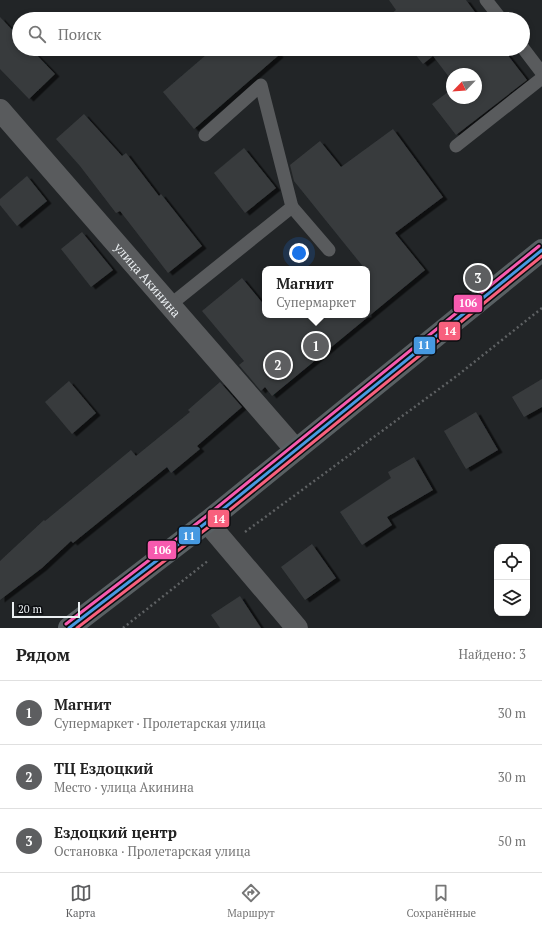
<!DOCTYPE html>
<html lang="ru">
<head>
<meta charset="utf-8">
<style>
	body { margin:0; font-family:"PT Serif",serif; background:#f6f6f6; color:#222 }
	.controls { position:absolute; right:12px; bottom:12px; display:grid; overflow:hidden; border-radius:8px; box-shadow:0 2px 6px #0003 }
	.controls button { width:36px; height:36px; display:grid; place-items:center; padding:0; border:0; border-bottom:1px solid #e0e0e0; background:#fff; color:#222; font:20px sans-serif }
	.compass { position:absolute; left:446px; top:68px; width:36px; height:36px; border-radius:50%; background:#fff; box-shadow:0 2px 6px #0003; rotate:245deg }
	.scale { position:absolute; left:12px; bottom:10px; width:68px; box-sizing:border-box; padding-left:4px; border:2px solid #ebeff2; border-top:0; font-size:11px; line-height:14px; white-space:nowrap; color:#ebeff2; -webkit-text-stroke:3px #0b0d10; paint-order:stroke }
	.you { position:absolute; left:299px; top:253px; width:14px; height:14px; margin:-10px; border:3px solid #fff; border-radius:50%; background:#1a73e8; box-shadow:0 0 0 6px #1a73e833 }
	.badge { display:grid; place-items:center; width:26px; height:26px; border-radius:50%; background:#5d5e60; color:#fff; font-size:13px; font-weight:700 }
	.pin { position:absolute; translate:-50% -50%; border:2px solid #fff; box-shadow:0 1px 4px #0006 }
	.popup { position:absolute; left:262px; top:266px; width:108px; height:52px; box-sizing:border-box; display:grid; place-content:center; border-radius:8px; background:#fff; filter:drop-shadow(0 1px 3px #0005); font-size:13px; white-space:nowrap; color:#767676 }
	.popup b { font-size:15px; color:#222 }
	.popup::after { content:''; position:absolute; left:50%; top:100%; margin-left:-8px; border:8px solid transparent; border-top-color:#fff }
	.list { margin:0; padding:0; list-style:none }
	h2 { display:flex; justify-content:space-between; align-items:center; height:52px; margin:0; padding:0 16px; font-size:17px }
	h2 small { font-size:13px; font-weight:400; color:#767676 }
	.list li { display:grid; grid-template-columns:26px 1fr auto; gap:12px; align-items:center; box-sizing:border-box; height:64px; padding:0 16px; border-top:1px solid #e0e0e0 }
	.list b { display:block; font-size:15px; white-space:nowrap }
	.list p { margin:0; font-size:13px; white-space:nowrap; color:#767676 }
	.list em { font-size:13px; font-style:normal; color:#767676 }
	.icon { flex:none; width:22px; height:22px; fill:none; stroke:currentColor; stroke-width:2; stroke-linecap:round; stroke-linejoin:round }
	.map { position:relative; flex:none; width:542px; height:628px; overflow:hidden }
	.search { position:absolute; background:#fff; box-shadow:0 2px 6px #0003; left:12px; right:12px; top:12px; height:44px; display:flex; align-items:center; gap:10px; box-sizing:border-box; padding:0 14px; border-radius:22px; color:#767676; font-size:15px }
	.sheet { height:244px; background:#fff }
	nav { display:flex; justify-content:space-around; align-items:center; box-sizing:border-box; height:56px; border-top:1px solid #e0e0e0; background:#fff; font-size:11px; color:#767676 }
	nav a { display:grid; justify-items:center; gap:2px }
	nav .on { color:#5d5e60 }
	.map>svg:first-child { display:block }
	.building { fill:#383b3d; filter:url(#shadow) }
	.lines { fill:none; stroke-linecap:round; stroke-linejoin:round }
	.path { stroke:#5f6264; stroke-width:2.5; stroke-dasharray:2 3; stroke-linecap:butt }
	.lane { stroke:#595b5d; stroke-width:13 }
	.street { stroke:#595b5d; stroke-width:22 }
	.secondary { stroke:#596063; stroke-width:22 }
	.bus-1-casing { stroke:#0b0d10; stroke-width:6 }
	.bus-2-casing { stroke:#0b0d10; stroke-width:6 }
	.bus-3-casing { stroke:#0b0d10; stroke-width:6 }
	.bus-1 { stroke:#4699e1; stroke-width:3 }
	.bus-2 { stroke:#f8607d; stroke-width:3 }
	.bus-3 { stroke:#f75aaf; stroke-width:3 }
	.labels { text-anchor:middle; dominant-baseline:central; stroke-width:3.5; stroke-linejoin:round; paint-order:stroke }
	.street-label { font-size:13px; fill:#ebeff2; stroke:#0b0d10 }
	.line-badge { stroke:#0b0d10; stroke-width:1.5 }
	.badge-label { font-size:11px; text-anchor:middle; font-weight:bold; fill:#fff }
</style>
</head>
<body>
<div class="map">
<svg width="542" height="628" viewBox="0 0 542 628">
	<defs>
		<filter id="shadow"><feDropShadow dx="4.5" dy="2.5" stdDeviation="0" flood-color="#0009"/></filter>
	</defs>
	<rect width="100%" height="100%" fill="#222527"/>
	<g class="building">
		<polygon points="389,0 466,0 480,19 389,19 387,17 396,10"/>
		<polygon points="0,17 19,37 19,49 31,49 55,74 29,99 0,69"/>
		<polygon points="213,49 274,49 279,55 194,129 163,92"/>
		<polygon points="411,49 503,49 527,80 456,135 432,104 452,89 452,98 476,98 476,74 452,74 452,81 433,56 423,64"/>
		<polygon points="84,114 122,156 126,153 159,196 161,194 202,246 168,273 120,211 116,213 80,166 56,139"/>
		<polygon points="393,129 443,197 395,233 425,270 272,396 265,387 261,391 239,365 244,361 202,311 242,278 265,306 265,315 367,315 367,269 365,269 294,181 290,165 320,141 341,167"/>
		<polygon points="244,148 276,188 245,213 214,173"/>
		<polygon points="27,176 47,201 17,226 0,205 0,199"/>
		<polygon points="82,232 113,270 91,287 61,249"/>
		<polygon points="542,379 542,407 524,417 512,397"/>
		<polygon points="69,381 96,413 72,434 45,402"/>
		<polygon points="220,382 242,407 197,446 200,449 171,473 167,467 73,543 71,541 42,568 0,600 0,561 44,520 45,521 131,450 136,456 190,412 188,410"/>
		<polygon points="476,412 498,450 466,469 444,431"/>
		<polygon points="414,457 433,490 387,517 392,525 362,545 340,512 391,478 388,472"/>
		<polygon points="312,544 336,578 305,600 281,567"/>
		<polygon points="240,596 261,628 220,628 211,615"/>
	</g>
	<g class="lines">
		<g class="path">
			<polyline points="245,532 458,375 542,308"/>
			<polyline points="123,628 209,560"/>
		</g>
		<g class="lane">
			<polyline points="486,0 501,19"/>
			<polyline points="523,48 542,73"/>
			<polyline points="456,146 542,78"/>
			<polyline points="292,207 329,250"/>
			<polyline points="170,305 292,207 261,85 205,135"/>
		</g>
		<g class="street">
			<path id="s1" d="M 0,110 L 296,450"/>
			<polyline points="207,522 297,628"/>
		</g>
		<polyline class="secondary" points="69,628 207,522 542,250"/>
		<defs>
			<polyline id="bus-1" points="69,628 207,522 542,250"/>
			<polyline id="bus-2" points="77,628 210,526 542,256"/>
			<polyline id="bus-3" points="66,624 204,518 539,246"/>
		</defs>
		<use href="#bus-1" class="bus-1-casing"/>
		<use href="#bus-2" class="bus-2-casing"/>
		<use href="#bus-3" class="bus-3-casing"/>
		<use href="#bus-1" class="bus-1"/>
		<use href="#bus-2" class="bus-2"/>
		<use href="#bus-3" class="bus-3"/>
	</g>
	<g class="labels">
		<g class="street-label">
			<text stroke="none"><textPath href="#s1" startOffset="225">улица Акинина</textPath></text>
		</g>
	</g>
	<g class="line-badge">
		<rect x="453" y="294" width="30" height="19" rx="4" fill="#f75aaf"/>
		<rect x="438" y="321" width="23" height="20" rx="4" fill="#f8607d"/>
		<rect x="413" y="336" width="23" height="19" rx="4" fill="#4699e1"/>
		<rect x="207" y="509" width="23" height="19" rx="4" fill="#f8607d"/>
		<rect x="178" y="526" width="23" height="19" rx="4" fill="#4699e1"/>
		<rect x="147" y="540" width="30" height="20" rx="4" fill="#f75aaf"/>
	</g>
	<g class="badge-label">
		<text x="468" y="307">106</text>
		<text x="450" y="335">14</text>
		<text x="424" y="349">11</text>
		<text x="219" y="523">14</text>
		<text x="189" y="540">11</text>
		<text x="162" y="554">106</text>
	</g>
</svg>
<div class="controls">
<button><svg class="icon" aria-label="locate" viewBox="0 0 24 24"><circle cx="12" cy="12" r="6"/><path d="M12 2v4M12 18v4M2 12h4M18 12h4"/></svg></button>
<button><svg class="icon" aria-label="layers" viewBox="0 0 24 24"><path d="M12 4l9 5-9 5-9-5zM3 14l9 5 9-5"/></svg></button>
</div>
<svg class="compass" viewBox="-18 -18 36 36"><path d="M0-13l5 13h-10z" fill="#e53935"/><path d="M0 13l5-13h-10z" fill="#767676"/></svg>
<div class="scale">20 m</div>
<div class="you"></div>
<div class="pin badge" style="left:316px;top:346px">1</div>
<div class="popup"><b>Магнит</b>Супермаркет</div>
<div class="pin badge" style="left:278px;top:365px">2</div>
<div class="pin badge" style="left:478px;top:278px">3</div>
<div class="search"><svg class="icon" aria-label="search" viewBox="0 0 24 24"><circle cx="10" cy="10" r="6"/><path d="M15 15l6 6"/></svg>Поиск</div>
</div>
<section class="sheet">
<h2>Рядом<small>Найдено: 3</small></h2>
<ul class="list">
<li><span class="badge">1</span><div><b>Магнит</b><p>Супермаркет · Пролетарская улица</p></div><em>30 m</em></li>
<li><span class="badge">2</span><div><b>ТЦ Ездоцкий</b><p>Место · улица Акинина</p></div><em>30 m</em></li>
<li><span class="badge">3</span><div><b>Ездоцкий центр</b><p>Остановка · Пролетарская улица</p></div><em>50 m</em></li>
</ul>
</section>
<nav>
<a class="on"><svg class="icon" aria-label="map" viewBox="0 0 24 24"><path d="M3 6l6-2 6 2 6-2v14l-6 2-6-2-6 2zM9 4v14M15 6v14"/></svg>Карта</a>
<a><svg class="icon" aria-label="directions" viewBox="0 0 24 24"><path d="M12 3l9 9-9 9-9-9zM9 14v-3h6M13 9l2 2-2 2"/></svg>Маршрут</a>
<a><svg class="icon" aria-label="saved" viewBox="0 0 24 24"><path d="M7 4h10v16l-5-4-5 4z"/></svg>Сохранённые</a>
</nav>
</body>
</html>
